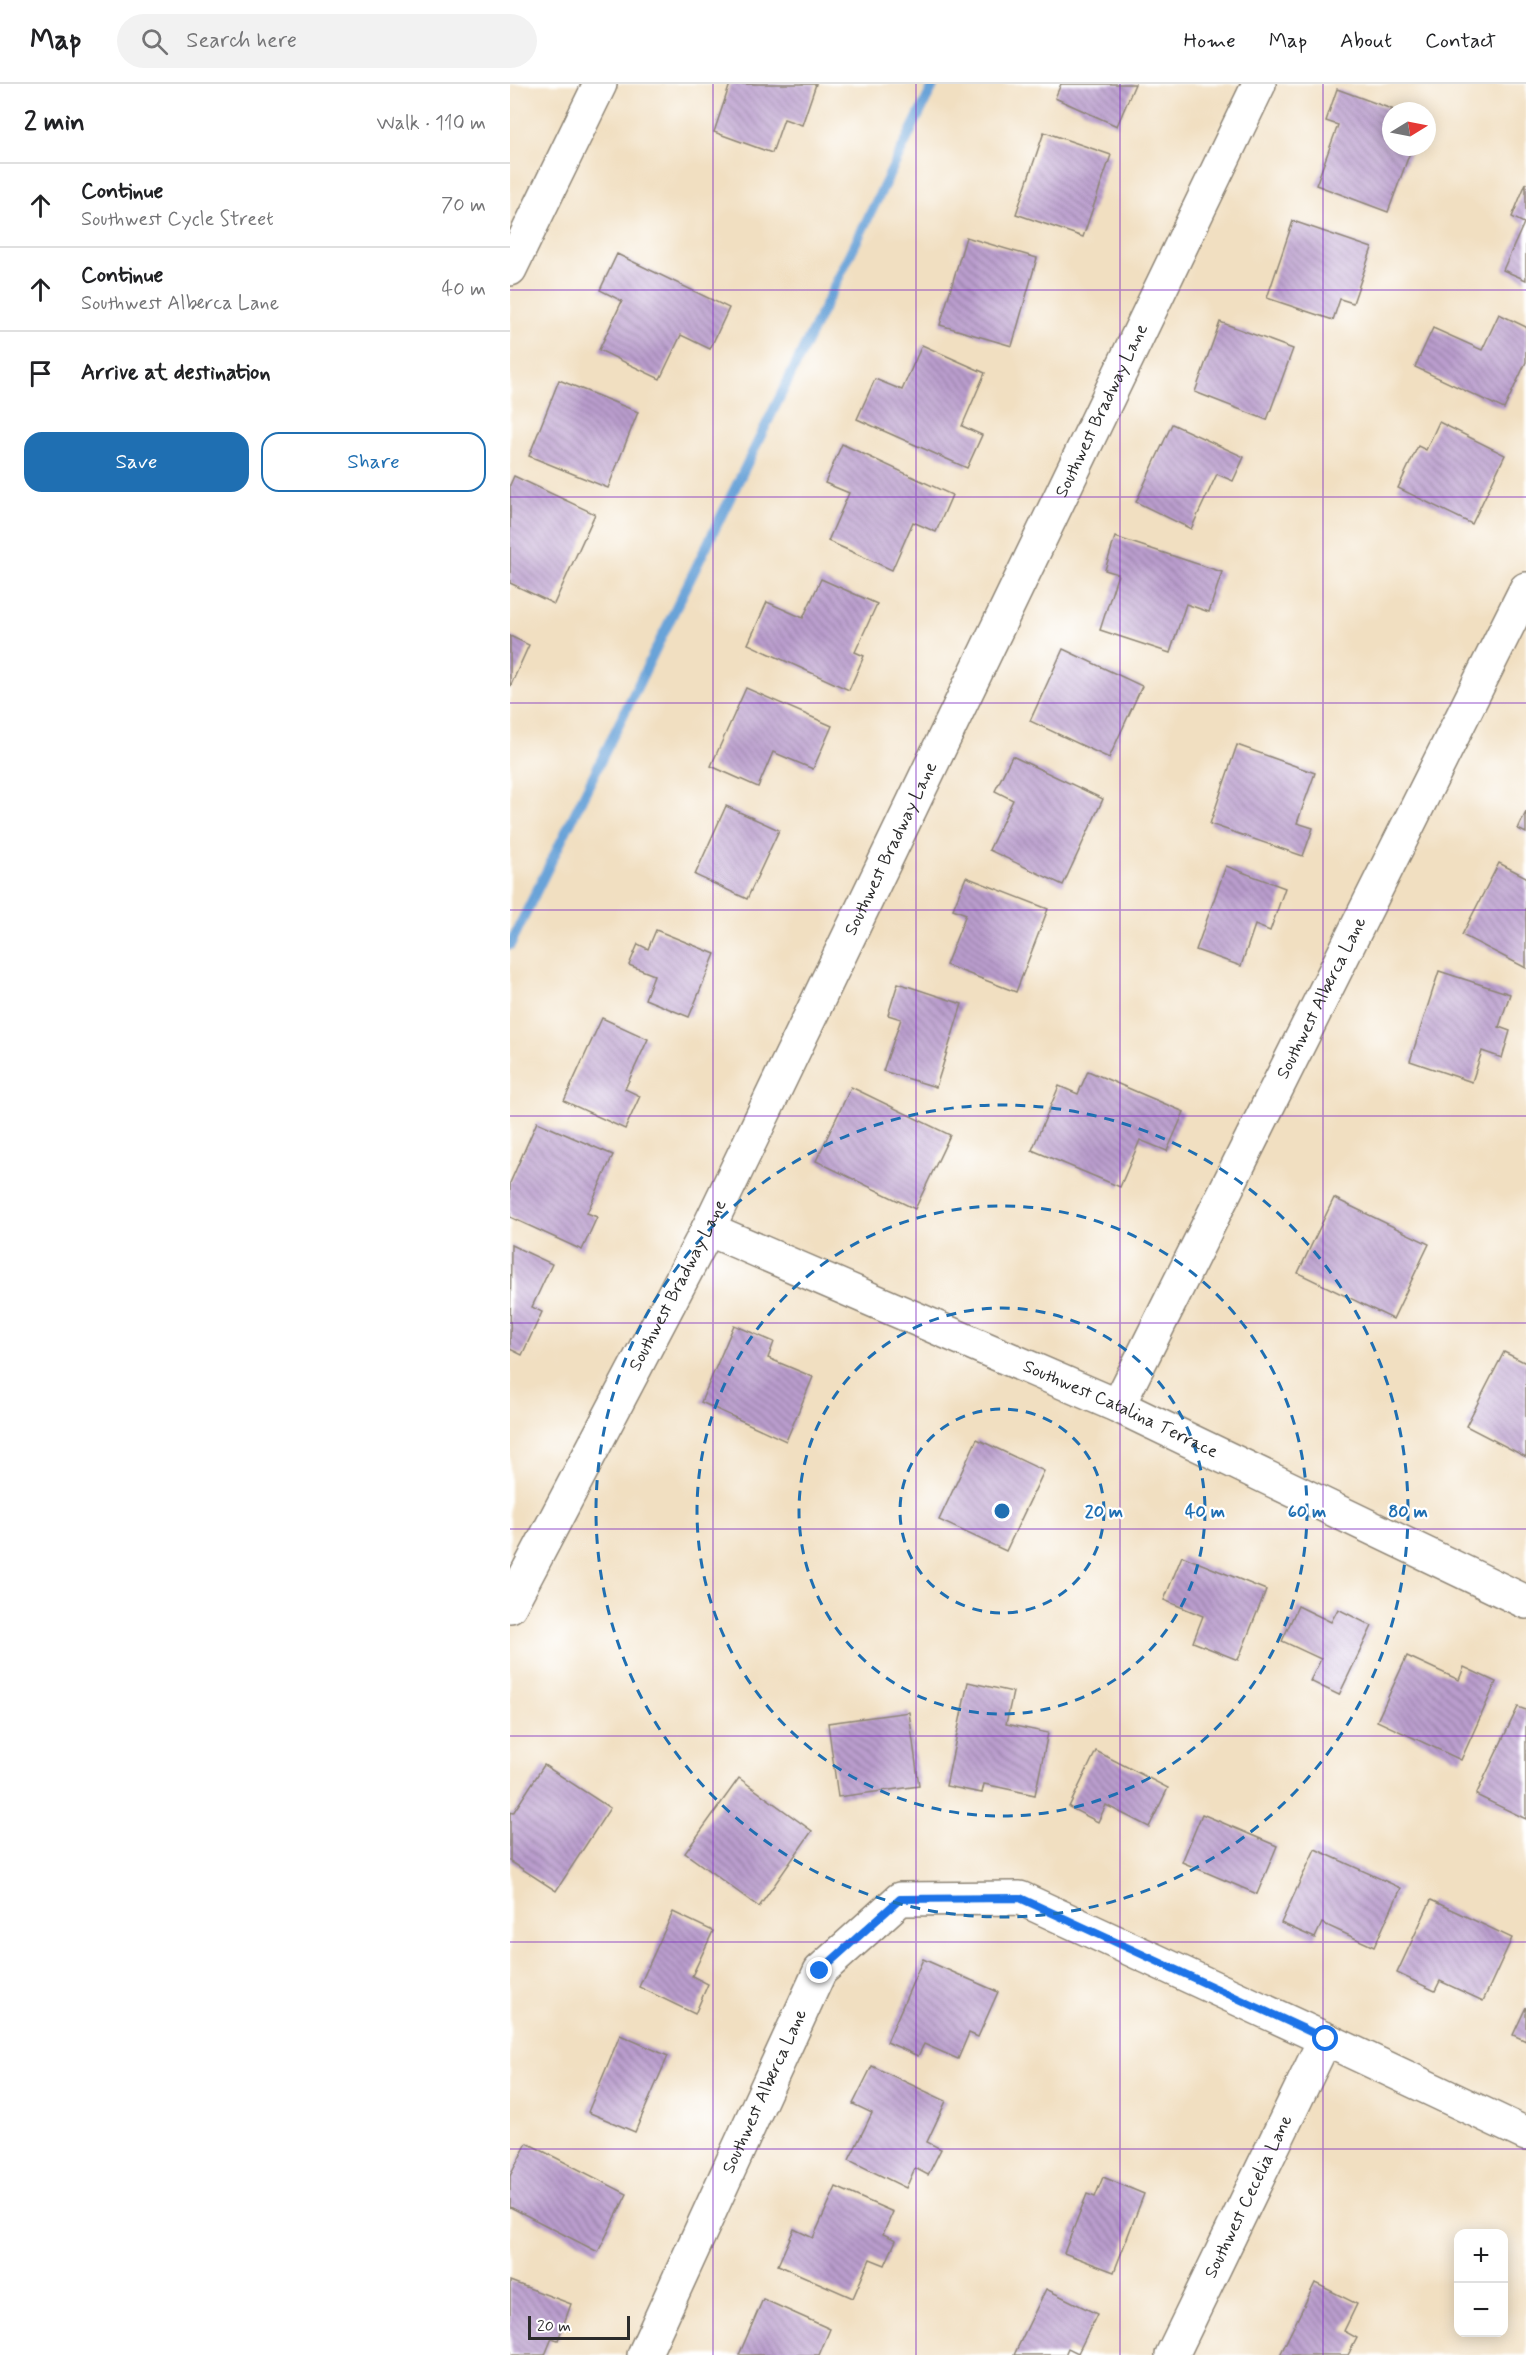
<!DOCTYPE html>
<html lang="en">
<head>
<meta charset="utf-8">
<style>
	body { margin:0; font-family:Mynerve,sans-serif; background:#f2f2f2; color:#202124 }
	.controls { position:absolute; right:18px; bottom:18px; display:grid; overflow:hidden; border-radius:12px; box-shadow:0 3px 15px #0003 }
	.controls button { width:54px; height:54px; display:grid; place-items:center; padding:0; border:0; border-bottom:2px solid #e0e0e0; background:#fff; color:#202124; font:30px sans-serif }
	.compass { position:absolute; left:872px; top:18px; width:54px; height:54px; border-radius:50%; background:#fff; box-shadow:0 3px 15px #0003; rotate:80deg }
	.scale { position:absolute; left:18px; bottom:15px; width:102px; box-sizing:border-box; padding-left:6px; border:3px solid #2b2b2b; border-top:0; font-size:16px; line-height:21px; white-space:nowrap; color:#2b2b2b; -webkit-text-stroke:4px #fff; paint-order:stroke }
	.stop { position:absolute; width:18px; height:18px; margin:-14px; border:4px solid #1a73e8; border-radius:50%; background:#fff }
	.stop.end { background:#1a73e8; border-color:#fff; box-shadow:0 2px 6px #0008 }
	.list { margin:0; padding:0; list-style:none }
	h2 { display:flex; justify-content:space-between; align-items:center; height:78px; margin:0; padding:0 24px; font-size:26px }
	h2 small { font-size:20px; font-weight:400; color:#757577 }
	.list li { display:grid; grid-template-columns:39px 1fr auto; gap:18px; align-items:center; box-sizing:border-box; height:84px; padding:0 24px; border-top:2px solid #e0e0e0 }
	.list b { display:block; font-size:22px; white-space:nowrap }
	.list p { margin:0; font-size:20px; white-space:nowrap; color:#757577 }
	.list em { font-size:20px; font-style:normal; color:#757577 }
	.actions { display:flex; gap:12px; padding:18px 24px }
	.actions a { flex:1; padding:14px 0; border:2px solid #1f6fb2; border-radius:18px; text-align:center; font-size:21px; color:#1f6fb2 }
	.actions .main { background:#1f6fb2; color:#fff }
	.icon { flex:none; width:33px; height:33px; fill:none; stroke:currentColor; stroke-width:2; stroke-linecap:round; stroke-linejoin:round }
	.map { position:relative; flex:none; width:1016px; height:2271px; overflow:hidden }
	header { display:flex; align-items:center; gap:36px; box-sizing:border-box; height:84px; padding:0 30px; background:#fff; border-bottom:2px solid #e0e0e0 }
	header strong { font-size:28px }
	nav { display:flex; gap:33px; margin-inline-start:auto; font-size:21px }
	.search { width:420px; height:54px; background:#f2f2f2; display:flex; align-items:center; gap:15px; box-sizing:border-box; padding:0 21px; border-radius:33px; color:#757577; font-size:22px }
	main { display:flex }
	aside { flex:1; background:#fff }
	.map>svg:first-child { display:block }
	.lines { fill:none; stroke-linecap:round; stroke-linejoin:round }
	.stream { stroke:#69a3d8; stroke-width:10 }
	.building { fill:url(#building-back-hatch) }
	.minor-casing { stroke:#8e8576; stroke-width:36 }
	.minor { stroke:#fff; stroke-width:33 }
	.route { stroke:#1a73e8; stroke-width:8 }
	.grid { fill:none; stroke:#7b2cbf; stroke-width:1.5; stroke-opacity:0.55 }
	.ring { fill:none; stroke:#1f6fb2; stroke-width:3; stroke-dasharray:10 8 }
	.labels { text-anchor:middle; dominant-baseline:central; stroke-width:4.5; stroke-linejoin:round; paint-order:stroke }
	.street-label { font-size:18px; fill:#2b2b2b; stroke:#fff }
	.centre { fill:#1f6fb2; stroke:#fff; stroke-width:3 }
	.ring-label { font-size:18px; text-anchor:middle; font-weight:bold; fill:#1f6fb2; stroke:#fff; stroke-width:4.5; stroke-linejoin:round; paint-order:stroke }
</style>
</head>
<body>
<header>
<strong>Map</strong>
<div class="search"><svg class="icon" aria-label="search" viewBox="0 0 24 24"><circle cx="10" cy="10" r="6"/><path d="M15 15l6 6"/></svg>Search here</div>
<nav><a>Home</a><a>Map</a><a>About</a><a>Contact</a></nav>
</header>
<main>
<aside>
<h2>2 min<small>Walk · 110 m</small></h2>
<ul class="list">
<li><svg class="icon" aria-label="ahead" viewBox="0 0 24 24"><path d="M12 20V5M6 11l6-6 6 6"/></svg><div><b>Continue</b><p>Southwest Cycle Street</p></div><em>70 m</em></li>
<li><svg class="icon" aria-label="ahead" viewBox="0 0 24 24"><path d="M12 20V5M6 11l6-6 6 6"/></svg><div><b>Continue</b><p>Southwest Alberca Lane</p></div><em>40 m</em></li>
<li><svg class="icon" aria-label="arrive" viewBox="0 0 24 24"><path d="M6 21V4h12l-3 4 3 4H6"/></svg><div><b>Arrive at destination</b></div></li>
</ul>
<div class="actions"><a class="main">Save</a><a>Share</a></div>
</aside>
<div class="map">
<svg width="1016" height="2271" viewBox="0 0 1016 2271">
	<defs>
		<pattern id="building-back-hatch" width="6" height="6" patternUnits="userSpaceOnUse" patternTransform="scale(1.5)"><rect width="6" height="6" fill="#ba9dcd"/><path d="M-1 5l2 2M0 0l6 6M5-1l2 2" fill="none" stroke="#9780a7"/></pattern>
	</defs>
	<rect width="100%" height="100%" fill="#fff"/>
	<filter id="ink" filterUnits="userSpaceOnUse"><feTurbulence type="fractalNoise" baseFrequency=".0167" numOctaves="2"/><feDisplacementMap in="SourceGraphic" scale="12" xChannelSelector="R" yChannelSelector="G"/><feConvolveMatrix kernelMatrix="1 2 1 2 8 2 1 2 1" color-interpolation-filters="sRGB"/></filter>
	<filter id="wash" filterUnits="userSpaceOnUse"><feTurbulence type="fractalNoise" baseFrequency=".008" numOctaves="4" result="noise"/><feDisplacementMap in="SourceGraphic" scale="24" xChannelSelector="R" yChannelSelector="G"/><feGaussianBlur stdDeviation="1.35" result="paint"/><feColorMatrix in="noise" values="0 0 0 0 0 0 0 0 0 0 0 0 0 0 0 0 0 1.4 0 .05"/><feComposite in="paint" operator="in"/></filter>
	<g filter="url(#wash)">
		<rect width="100%" height="100%" fill="#f1dfc1"/>
		<g class="lines">
			<polyline class="stream" points="0,861 424,0"/>
		</g>
		<g id="blocks">
			<g class="building">
				<polygon points="220,0 306,0 292,41 274,35 262,69 204,48"/>
				<polygon points="551,0 625,0 607,42 545,14"/>
				<polygon points="827,5 887,27 881,27 881,63 902,63 878,128 806,101 828,41 816,37"/>
				<polygon points="534,48 601,71 573,153 506,130"/>
				<polygon points="1016,99 1016,196 993,186 1014,139 1002,133"/>
				<polygon points="783,137 862,164 843,219 830,215 823,236 757,214"/>
				<polygon points="456,153 527,174 502,262 430,241"/>
				<polygon points="107,170 219,224 200,265 171,251 150,295 89,266 112,217 90,206"/>
				<polygon points="989,230 1016,243 1016,278 994,325 905,283 923,244 972,266"/>
				<polygon points="710,238 783,265 757,336 685,308"/>
				<polygon points="412,261 475,289 452,342 472,351 457,384 347,335 365,295 392,306"/>
				<polygon points="49,296 128,328 98,404 19,372"/>
				<polygon points="929,338 995,371 962,440 888,404 908,362 916,366"/>
				<polygon points="662,340 734,373 723,397 707,390 681,445 626,418"/>
				<polygon points="332,360 442,411 426,448 403,438 382,486 318,457 339,409 315,399"/>
				<polygon points="4,392 85,430 44,520 0,499 0,401"/>
				<polygon points="605,453 712,488 699,528 676,520 660,569 590,546 608,490 595,486"/>
				<polygon points="311,495 367,520 345,568 354,572 339,606 238,560 257,518 293,534"/>
				<polygon points="0,552 19,561 0,603"/>
				<polygon points="553,565 632,602 599,674 520,637"/>
				<polygon points="236,604 322,642 303,685 263,668 248,703 201,682"/>
				<polygon points="727,661 805,689 787,739 803,744 793,772 700,740"/>
				<polygon points="502,672 593,715 553,801 479,766 503,716 485,707"/>
				<polygon points="216,722 269,746 237,815 185,791"/>
				<polygon points="1016,728 1016,749 1008,745"/>
				<polygon points="989,779 1016,793 1016,884 952,851"/>
				<polygon points="716,782 775,804 760,847 745,841 731,882 686,866"/>
				<polygon points="456,793 538,825 506,908 436,881 456,830 443,825"/>
				<polygon points="146,846 205,870 179,933 135,915 144,891 119,881 128,860 138,865"/>
				<polygon points="929,887 1000,910 989,943 1000,947 992,974 972,967 962,998 900,977"/>
				<polygon points="388,899 452,920 426,1003 373,987 391,935 378,931"/>
				<polygon points="92,934 138,955 115,1005 130,1012 115,1045 54,1017"/>
				<polygon points="578,987 674,1028 657,1067 630,1056 610,1103 522,1066 549,1002 568,1010"/>
				<polygon points="341,1003 440,1051 405,1125 306,1077"/>
				<polygon points="27,1038 103,1071 77,1129 87,1133 72,1166 0,1133 0,1099"/>
				<polygon points="824,1114 919,1160 883,1235 788,1189"/>
				<polygon points="1,1161 42,1180 22,1223 32,1228 12,1271 0,1265"/>
				<polygon points="224,1241 264,1258 258,1274 303,1293 276,1357 191,1318"/>
				<polygon points="994,1268 1016,1279 1016,1373 956,1342"/>
				<polygon points="467,1355 534,1387 496,1467 429,1436"/>
				<polygon points="672,1472 756,1506 728,1576 683,1558 693,1532 654,1516"/>
				<polygon points="788,1522 821,1538 828,1525 862,1542 829,1611 800,1597 811,1575 772,1557"/>
				<polygon points="897,1572 949,1596 954,1583 986,1598 951,1676 867,1637"/>
				<polygon points="458,1598 503,1608 496,1640 538,1649 525,1711 474,1700 472,1709 436,1702"/>
				<polygon points="1008,1623 1016,1626 1016,1735 966,1711"/>
				<polygon points="399,1628 409,1702 328,1713 318,1639"/>
				<polygon points="586,1667 658,1704 639,1743 596,1721 588,1738 559,1723"/>
				<polygon points="34,1681 100,1724 46,1807 0,1777 0,1728 3,1729"/>
				<polygon points="229,1694 302,1747 249,1823 175,1769"/>
				<polygon points="692,1730 767,1762 747,1810 672,1778"/>
				<polygon points="805,1765 891,1804 864,1863 812,1839 805,1854 771,1839"/>
				<polygon points="921,1816 1002,1854 973,1917 930,1897 925,1907 887,1889"/>
				<polygon points="163,1828 203,1847 182,1892 198,1900 185,1930 129,1903"/>
				<polygon points="413,1875 488,1908 468,1953 459,1949 448,1975 414,1960 408,1972 377,1958"/>
				<polygon points="1016,1923 1016,1957 1003,1951"/>
				<polygon points="110,1951 158,1972 125,2048 78,2028"/>
				<polygon points="362,1982 436,2017 417,2058 431,2065 418,2091 405,2084 396,2104 339,2076 362,2029 343,2020"/>
				<polygon points="17,2059 117,2110 88,2168 0,2123 0,2092"/>
				<polygon points="593,2093 634,2110 604,2188 554,2169 577,2110 585,2113"/>
				<polygon points="326,2103 383,2128 373,2150 386,2156 375,2181 360,2175 343,2214 268,2181 284,2145 303,2154"/>
				<polygon points="0,2197 61,2220 48,2256 42,2254 35,2271 0,2271"/>
				<polygon points="805,2199 847,2220 834,2247 847,2254 838,2271 770,2271"/>
				<polygon points="536,2205 587,2230 568,2269 558,2264 555,2271 504,2271"/>
				<polygon points="253,2215 320,2245 309,2271 229,2271"/>
			</g>
		</g>
	</g>
	<g filter="url(#ink)">
		<use href="#blocks" fill-opacity="0" stroke="#8e8576" stroke-width="1.5"/>
		<g class="lines">
			<defs>
				<g id="minor">
					<polyline points="0,185 90,0"/>
					<path id="s1" d="M 198,1145 L 608,1322 L 1016,1518"/>
					<path id="s2" d="M 608,1322 L 1016,505"/>
					<path id="s3" d="M 0,1522 L 198,1145 L 749,0"/>
					<path id="s4" d="M 134,2271 L 310,1887 L 390,1815 L 510,1814 L 815,1955 L 1016,2050"/>
					<path id="s5" d="M 662,2271 L 815,1955"/>
				</g>
			</defs>
			<use href="#minor" class="minor-casing"/>
			<use href="#minor" class="minor"/>
		</g>
	</g>
	<g class="lines" filter="url(#ink)">
		<polyline class="route" points="310,1887 390,1815 510,1814 816,1955"/>
	</g>
	<path class="grid" d="M 203,0 L 203,2271M 406,0 L 406,2271M 610,0 L 610,2271M 813,0 L 813,2271M 0,206 L 1016,206M 0,413 L 1016,413M 0,619 L 1016,619M 0,826 L 1016,826M 0,1032 L 1016,1032M 0,1239 L 1016,1239M 0,1445 L 1016,1445M 0,1652 L 1016,1652M 0,1858 L 1016,1858M 0,2065 L 1016,2065"/>
	<g class="ring">
		<circle cx="492" cy="1427" r="102"/>
		<circle cx="492" cy="1427" r="203"/>
		<circle cx="492" cy="1427" r="305"/>
		<circle cx="492" cy="1427" r="406"/>
	</g>
	<g class="labels">
		<g class="street-label">
			<text stroke="none"><textPath href="#s3" startOffset="1334">Southwest Bradway Lane</textPath></text>
			<text stroke="none"><textPath href="#s3" startOffset="848">Southwest Bradway Lane</textPath></text>
			<text stroke="none"><textPath href="#s2" startOffset="456">Southwest Alberca Lane</textPath></text>
			<text stroke="none"><textPath href="#s3" startOffset="362">Southwest Bradway Lane</textPath></text>
			<text stroke="none"><textPath href="#s1" startOffset="450">Southwest Catalina Terrace</textPath></text>
			<text stroke="none"><textPath href="#s4" startOffset="290">Southwest Alberca Lane</textPath></text>
			<text stroke="none"><textPath href="#s5" startOffset="176">Southwest Cecelia Lane</textPath></text>
		</g>
	</g>
	<circle cx="492" cy="1427" r="9" class="centre"/>
	<g class="ring-label">
		<text x="594" y="1433">20 m</text>
		<text x="695" y="1433">40 m</text>
		<text x="797" y="1433">60 m</text>
		<text x="898" y="1433">80 m</text>
	</g>
</svg>
<div class="controls">
<button>+</button>
<button>−</button>
</div>
<svg class="compass" viewBox="-18 -18 36 36"><path d="M0-13l5 13h-10z" fill="#e53935"/><path d="M0 13l5-13h-10z" fill="#757577"/></svg>
<div class="scale">20 m</div>
<div class="stop" style="left:816px;top:1955px"></div>
<div class="stop end" style="left:310px;top:1887px"></div>
</div>
</main>
</body>
</html>
